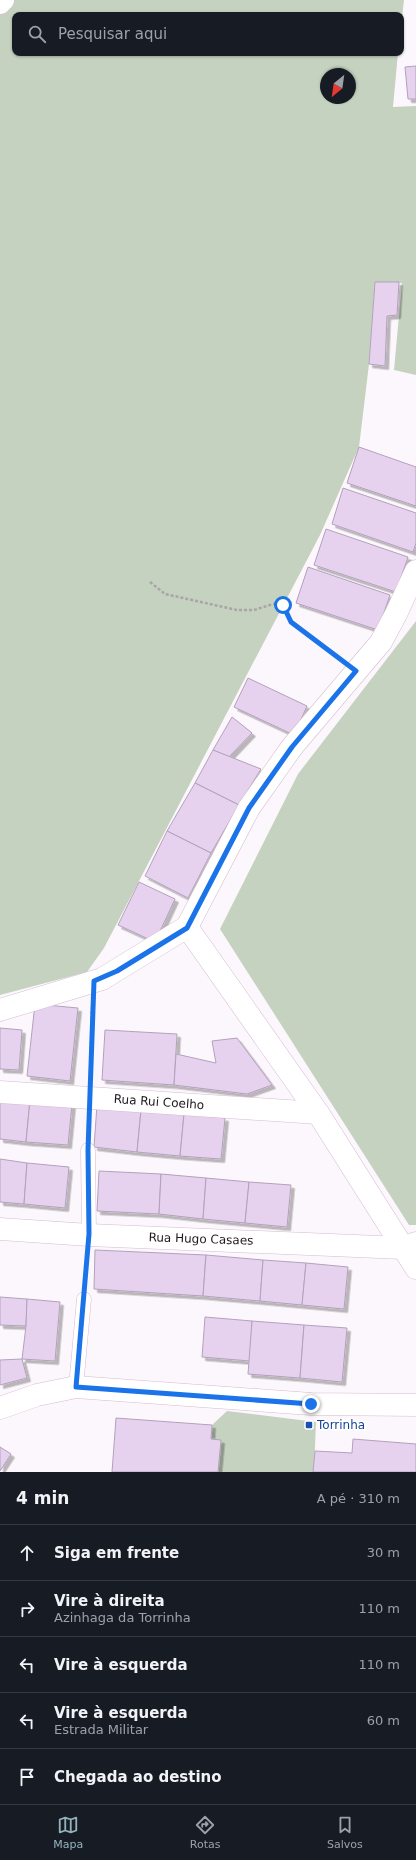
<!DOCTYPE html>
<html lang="pt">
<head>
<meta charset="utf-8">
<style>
	body { margin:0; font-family:"DejaVu Sans",sans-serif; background:#242831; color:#f1f3f6 }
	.compass { position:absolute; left:320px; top:68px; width:36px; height:36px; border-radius:50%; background:#171b24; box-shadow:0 1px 3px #0004; rotate:209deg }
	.stop { position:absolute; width:12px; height:12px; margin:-9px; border:3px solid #1a73e8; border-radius:50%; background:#fff }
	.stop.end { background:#1a73e8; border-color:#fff; box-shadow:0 1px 4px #0008 }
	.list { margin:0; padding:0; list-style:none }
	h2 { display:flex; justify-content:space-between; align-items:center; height:52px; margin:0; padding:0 16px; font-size:17px }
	h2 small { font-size:13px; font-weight:400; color:#9ea1a6 }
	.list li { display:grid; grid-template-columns:26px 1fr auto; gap:12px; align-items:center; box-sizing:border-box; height:56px; padding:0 16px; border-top:1px solid #363941 }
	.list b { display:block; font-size:15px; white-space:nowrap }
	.list p { margin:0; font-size:13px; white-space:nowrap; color:#9ea1a6 }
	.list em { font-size:13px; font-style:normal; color:#9ea1a6 }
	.icon { flex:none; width:22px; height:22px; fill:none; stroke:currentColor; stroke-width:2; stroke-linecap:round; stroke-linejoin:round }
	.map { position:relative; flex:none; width:416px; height:1472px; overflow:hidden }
	.search { position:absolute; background:#171b24; box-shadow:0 1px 3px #0004; left:12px; right:12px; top:12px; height:44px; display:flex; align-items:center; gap:10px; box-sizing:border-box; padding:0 14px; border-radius:8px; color:#9ea1a6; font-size:15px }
	.sheet { height:332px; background:#171b24 }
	nav { display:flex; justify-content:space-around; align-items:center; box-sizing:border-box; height:56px; border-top:1px solid #363941; background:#171b24; font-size:11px; color:#9ea1a6 }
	nav a { display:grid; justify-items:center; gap:2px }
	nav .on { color:#94b2bd }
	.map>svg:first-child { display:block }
	.green { fill:#c5d2bf; fill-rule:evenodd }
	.building { fill:#e6d2ee; stroke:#b3a1bb; filter:url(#shadow) }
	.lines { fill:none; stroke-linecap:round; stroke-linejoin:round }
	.lane-casing { stroke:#d5bbd2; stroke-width:15 }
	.street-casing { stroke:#d5bbd2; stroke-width:23 }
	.path { stroke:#aaa4aa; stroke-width:2.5; stroke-dasharray:3 2; stroke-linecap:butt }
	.lane { stroke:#fff; stroke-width:14 }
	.street { stroke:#fff; stroke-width:22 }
	.route { stroke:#1a73e8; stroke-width:5 }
	.transit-dot { fill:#1a4fb4; stroke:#fff; stroke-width:1.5 }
	.labels { text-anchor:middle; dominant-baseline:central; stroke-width:3; stroke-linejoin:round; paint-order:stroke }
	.street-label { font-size:12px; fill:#20171f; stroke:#fff }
	.transit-label { font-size:12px; fill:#164399; stroke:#fff; text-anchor:start }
</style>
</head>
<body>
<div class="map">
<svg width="416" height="1472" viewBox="0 0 416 1472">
	<defs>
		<filter id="shadow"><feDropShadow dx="3.5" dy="3.5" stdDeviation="0" flood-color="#0004"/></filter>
	</defs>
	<rect width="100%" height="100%" fill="#fcf7fc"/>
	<g class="green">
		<path d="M 0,0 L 404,0 L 401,27 L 401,15 L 15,15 L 15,53 L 398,53 L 393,107 L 416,106 L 416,375 L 394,370 L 402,283 L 375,282 L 369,364 L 359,447 L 320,535 L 104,948 L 87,972 L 0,995 ZM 326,74 L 350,74 L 350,98 L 326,98 Z"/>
		<polygon points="416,621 416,1225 409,1225 220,929 298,774"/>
		<polygon points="227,1411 316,1422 314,1472 218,1472 221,1440 211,1439 212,1425"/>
	</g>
	<g class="building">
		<polygon points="416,66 416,99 408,99 405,67"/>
		<polygon points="375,282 399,282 397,315 387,316 385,366 369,364"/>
		<polygon points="359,447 416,467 416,506 347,483"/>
		<polygon points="343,488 416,513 416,543 413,552 332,524"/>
		<polygon points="326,529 408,557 396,592 314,565"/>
		<polygon points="308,567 390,595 378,630 296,603"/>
		<polygon points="248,678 307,706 294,735 234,707"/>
		<polygon points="232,717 252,733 229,757 213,750"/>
		<polygon points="213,750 261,769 239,805 195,783"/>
		<polygon points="195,783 239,805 211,853 167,831"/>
		<polygon points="167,831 211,853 188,898 145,876"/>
		<polygon points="139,882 175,899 155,942 118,925"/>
		<polygon points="35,1004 78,1008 70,1081 27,1076"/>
		<polygon points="0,1028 22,1030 19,1070 0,1069"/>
		<polygon points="105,1030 177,1034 174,1085 102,1080"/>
		<polygon points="237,1038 272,1085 247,1094 174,1085 176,1054 216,1063 212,1041"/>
		<polygon points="0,1098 30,1100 26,1142 0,1139"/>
		<polygon points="30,1100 72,1104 68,1145 26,1142"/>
		<polygon points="97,1105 141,1110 137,1152 94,1147"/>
		<polygon points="141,1110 184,1114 180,1156 137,1152"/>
		<polygon points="184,1114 225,1118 221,1159 180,1156"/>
		<polygon points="0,1159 27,1163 24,1204 0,1202"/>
		<polygon points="27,1163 69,1167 65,1208 24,1204"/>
		<polygon points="99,1171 161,1174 159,1214 97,1211"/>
		<polygon points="161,1174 206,1178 203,1219 159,1214"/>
		<polygon points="206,1178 249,1182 245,1223 203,1219"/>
		<polygon points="249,1182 291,1185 287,1227 245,1223"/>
		<polygon points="95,1250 206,1255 203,1296 94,1289"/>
		<polygon points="206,1255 263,1260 260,1301 203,1296"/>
		<polygon points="263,1260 306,1263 302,1305 260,1301"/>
		<polygon points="306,1263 348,1267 344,1309 302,1305"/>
		<polygon points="0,1297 27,1299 26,1326 0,1325"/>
		<polygon points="27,1299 60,1302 55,1361 22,1359 26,1326"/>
		<polygon points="205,1317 252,1321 250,1361 202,1357"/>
		<polygon points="252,1321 304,1325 300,1378 248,1374"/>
		<polygon points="304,1325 347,1328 342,1382 300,1378"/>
		<polygon points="22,1359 27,1378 0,1385 0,1360"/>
		<polygon points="116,1418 212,1425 211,1439 221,1440 218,1472 112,1472"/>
		<polygon points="353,1439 416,1444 416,1472 313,1472 315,1451 352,1453"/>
		<polygon points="0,1447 11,1454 0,1471"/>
	</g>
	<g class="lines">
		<defs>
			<g id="lane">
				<polyline points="88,1150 89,1235"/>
				<polyline points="76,1387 84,1299"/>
			</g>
			<g id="street">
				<polyline points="0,3 3,0"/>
				<polyline points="187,927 318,1113 416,1268"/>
				<polyline points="0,1010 102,979 187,927 249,808 292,747 381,642 396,614 416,571"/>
				<polyline points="0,1092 318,1113"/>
				<polyline points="0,1229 89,1235 403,1248 416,1243"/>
				<polyline points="0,1408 37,1395 76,1387 311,1404 416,1405"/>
			</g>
		</defs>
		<use href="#lane" class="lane-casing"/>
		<use href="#street" class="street-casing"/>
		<g class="path">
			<polyline points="150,582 165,594 237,610 254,610 273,604 283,605 291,622 337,657"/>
			<polyline points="90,1074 92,1007"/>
			<polyline points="88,1132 88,1121"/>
			<polyline points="85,1281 87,1258"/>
		</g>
		<use href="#lane" class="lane"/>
		<use href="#street" class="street"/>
	</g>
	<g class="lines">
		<polyline class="route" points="283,605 291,622 356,671 292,747 249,808 187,928 117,971 94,981 88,1150 89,1234 76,1387 311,1404"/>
	</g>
	<rect class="transit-dot" x="305" y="1421" width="8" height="8" rx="2"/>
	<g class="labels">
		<g class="street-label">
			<text transform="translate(159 1102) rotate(4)">Rua Rui Coelho</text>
			<text transform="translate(201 1239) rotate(2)">Rua Hugo Casaes</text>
		</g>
		<g class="transit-label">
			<text x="317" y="1425">Torrinha</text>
		</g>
	</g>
</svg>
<svg class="compass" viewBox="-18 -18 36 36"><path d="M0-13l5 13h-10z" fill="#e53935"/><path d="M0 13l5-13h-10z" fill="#9ea1a6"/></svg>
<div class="stop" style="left:283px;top:605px"></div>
<div class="stop end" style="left:311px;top:1404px"></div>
<div class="search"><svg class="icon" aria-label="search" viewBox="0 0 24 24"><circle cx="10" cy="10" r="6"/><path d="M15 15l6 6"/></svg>Pesquisar aqui</div>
</div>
<section class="sheet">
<h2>4 min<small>A pé · 310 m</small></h2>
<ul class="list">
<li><svg class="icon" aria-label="ahead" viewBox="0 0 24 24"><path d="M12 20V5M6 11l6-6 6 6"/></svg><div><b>Siga em frente</b></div><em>30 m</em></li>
<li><svg class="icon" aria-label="right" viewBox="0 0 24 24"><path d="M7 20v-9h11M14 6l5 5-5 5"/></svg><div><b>Vire à direita</b><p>Azinhaga da Torrinha</p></div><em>110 m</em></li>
<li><svg class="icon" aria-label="left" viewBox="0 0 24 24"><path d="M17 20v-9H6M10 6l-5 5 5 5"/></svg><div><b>Vire à esquerda</b></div><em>110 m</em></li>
<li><svg class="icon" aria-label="left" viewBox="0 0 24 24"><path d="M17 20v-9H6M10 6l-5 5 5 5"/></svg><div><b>Vire à esquerda</b><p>Estrada Militar</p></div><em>60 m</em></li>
<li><svg class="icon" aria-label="arrive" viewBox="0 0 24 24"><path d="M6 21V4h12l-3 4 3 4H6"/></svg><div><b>Chegada ao destino</b></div></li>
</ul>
</section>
<nav>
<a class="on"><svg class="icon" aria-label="map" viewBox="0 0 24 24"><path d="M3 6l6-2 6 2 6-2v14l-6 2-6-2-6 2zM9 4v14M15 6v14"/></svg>Mapa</a>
<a><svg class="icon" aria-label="directions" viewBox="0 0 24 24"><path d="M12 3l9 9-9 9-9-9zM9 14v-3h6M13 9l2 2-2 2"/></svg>Rotas</a>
<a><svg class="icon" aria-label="saved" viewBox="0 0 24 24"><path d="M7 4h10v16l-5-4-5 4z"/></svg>Salvos</a>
</nav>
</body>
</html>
